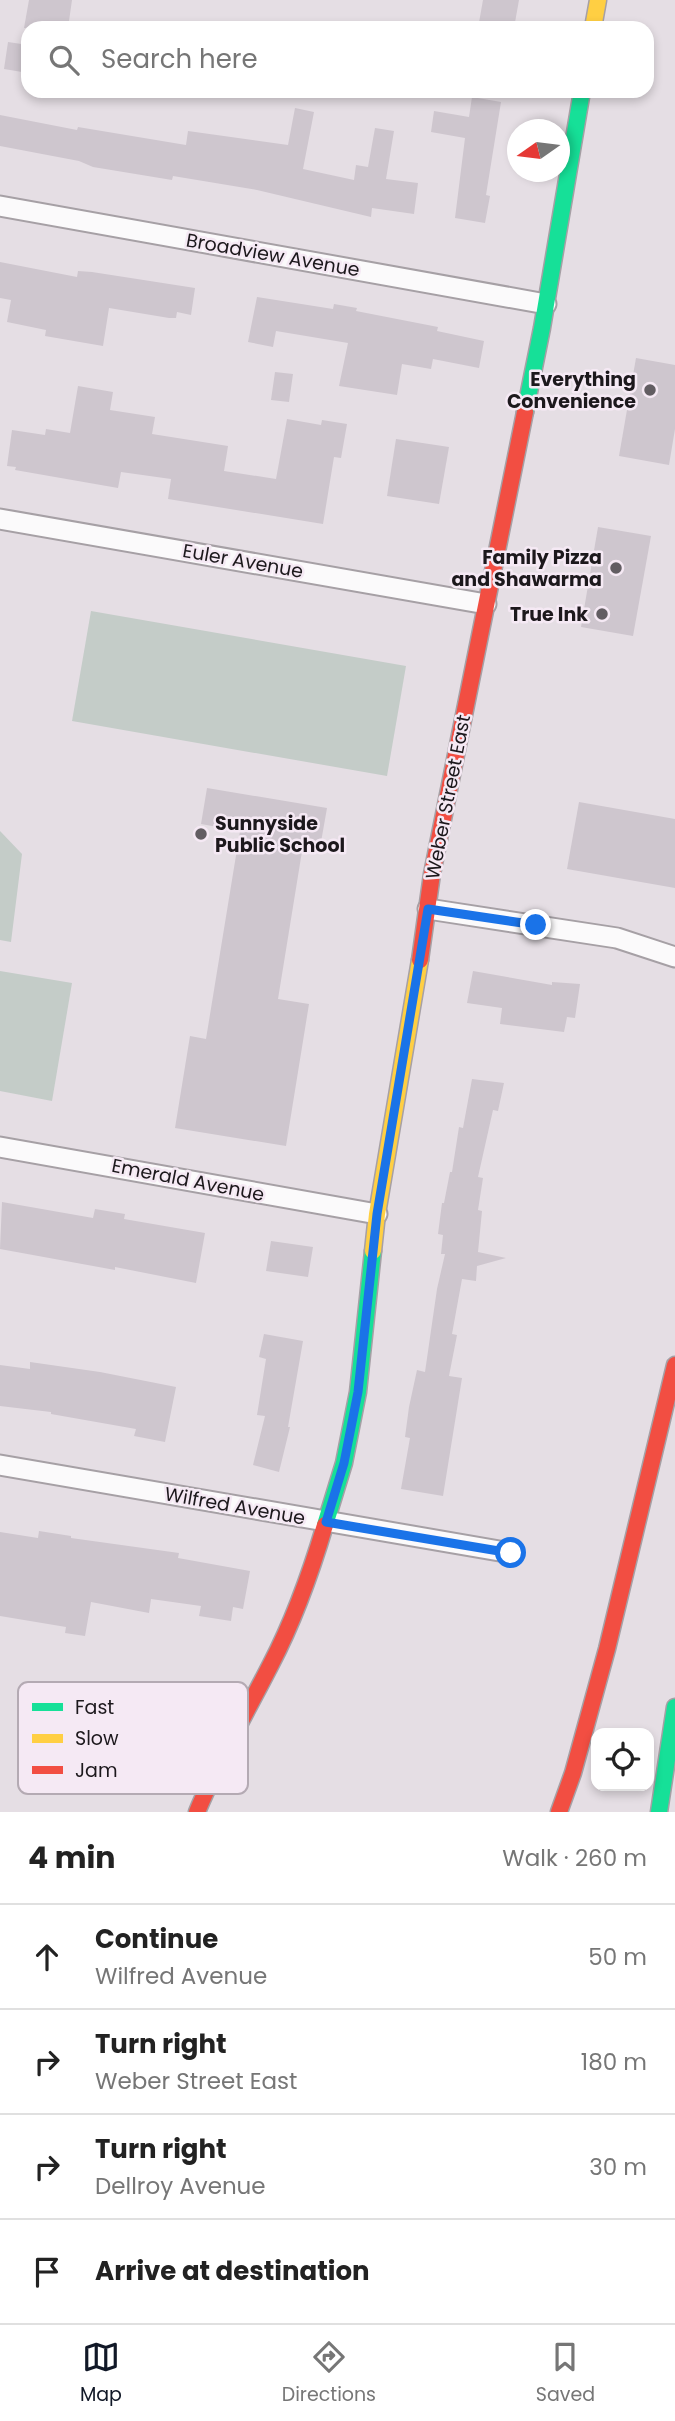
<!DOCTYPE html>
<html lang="en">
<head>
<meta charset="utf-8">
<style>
	body { margin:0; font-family:Poppins,sans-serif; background:#f2f2f2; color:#222 }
	.controls { position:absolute; right:21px; bottom:21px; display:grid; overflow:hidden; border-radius:14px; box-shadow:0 4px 10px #0003 }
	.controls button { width:63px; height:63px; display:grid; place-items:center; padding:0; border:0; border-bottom:2px solid #e0e0e0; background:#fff; color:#222; font:35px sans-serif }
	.compass { position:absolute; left:507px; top:119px; width:63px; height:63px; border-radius:50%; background:#fff; box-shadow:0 4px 10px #0003; rotate:256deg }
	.stop { position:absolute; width:21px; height:21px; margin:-16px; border:5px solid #1a73e8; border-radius:50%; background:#fff }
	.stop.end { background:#1a73e8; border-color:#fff; box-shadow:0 2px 7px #0008 }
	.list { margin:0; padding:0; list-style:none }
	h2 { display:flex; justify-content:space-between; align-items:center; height:91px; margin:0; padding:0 28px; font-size:30px }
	h2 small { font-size:23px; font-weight:400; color:#767676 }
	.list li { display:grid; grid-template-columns:46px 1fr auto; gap:21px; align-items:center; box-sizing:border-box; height:105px; padding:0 28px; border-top:2px solid #e0e0e0 }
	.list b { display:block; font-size:26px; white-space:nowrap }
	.list p { margin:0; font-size:23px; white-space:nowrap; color:#767676 }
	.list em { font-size:23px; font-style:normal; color:#767676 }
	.icon { flex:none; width:38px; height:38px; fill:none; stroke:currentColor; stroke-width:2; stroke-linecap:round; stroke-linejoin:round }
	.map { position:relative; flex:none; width:675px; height:1812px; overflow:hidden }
	.search { position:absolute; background:#fff; box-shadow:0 4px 10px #0003; left:21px; right:21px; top:21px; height:77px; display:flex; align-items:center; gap:18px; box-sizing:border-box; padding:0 24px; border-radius:21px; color:#767676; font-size:26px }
	.sheet { height:511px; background:#fff }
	nav { display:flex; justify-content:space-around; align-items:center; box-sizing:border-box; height:98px; border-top:2px solid #e0e0e0; background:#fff; font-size:19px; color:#767676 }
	nav a { display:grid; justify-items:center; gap:4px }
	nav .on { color:#111827 }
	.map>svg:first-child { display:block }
	.garden { fill:#c4ccc8 }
	.building { fill:#cec6ce }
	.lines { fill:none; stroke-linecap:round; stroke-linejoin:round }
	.street-casing { stroke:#a6a0a5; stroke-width:23 }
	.fast-casing { stroke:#a6a0a5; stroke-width:19 }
	.slow-casing { stroke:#a6a0a5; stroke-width:19 }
	.jam-casing { stroke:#a6a0a5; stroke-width:19 }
	.street { stroke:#fbfafb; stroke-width:19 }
	.fast { stroke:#16e098; stroke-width:16 }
	.slow { stroke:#ffcf43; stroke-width:16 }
	.jam { stroke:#f24e42; stroke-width:16 }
	.route { stroke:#1a73e8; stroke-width:9 }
	.poi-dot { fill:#625d62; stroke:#f5e9f4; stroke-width:2.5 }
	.labels { text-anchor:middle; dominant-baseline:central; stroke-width:5; stroke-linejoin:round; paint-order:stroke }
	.street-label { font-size:19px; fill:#1c181c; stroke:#f5e9f4 }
	.poi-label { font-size:19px; font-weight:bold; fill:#1c181c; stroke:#f5e9f4; text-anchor:end }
	.key { fill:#f5e9f4; stroke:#b4aab3; stroke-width:2 }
	.key-label { font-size:19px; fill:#1c181c }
</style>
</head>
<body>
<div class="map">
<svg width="675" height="1812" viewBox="0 0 675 1812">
	<rect width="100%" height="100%" fill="#e5dee4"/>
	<g class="garden">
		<polygon points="91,611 406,666 387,776 72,721"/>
		<polygon points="0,831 22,854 11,942 0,940"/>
		<polygon points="0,971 72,983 52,1101 0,1091"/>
	</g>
	<g class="building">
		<polygon points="29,0 72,0 68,28 24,28"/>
		<polygon points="483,0 519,0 514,28 478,28"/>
		<polygon points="8,42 28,45 28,73 4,69"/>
		<polygon points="472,97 501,102 486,195 490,196 485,223 455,218 465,138 431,132 434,111 469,117"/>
		<polygon points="295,108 314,112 303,169 354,180 356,165 368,167 375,128 394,131 386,179 418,183 414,214 372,208 371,217 257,190 173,176 172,180 93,167 79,161 0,146 0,115 77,130 78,127 186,145 188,131 288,145"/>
		<polygon points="0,262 77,277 78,271 92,272 195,288 191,315 177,312 176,318 169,318 109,308 103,346 45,336 46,330 7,322 11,300 0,298"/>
		<polygon points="257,297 333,309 334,304 357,308 356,311 438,327 437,331 484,341 479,368 433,359 431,369 402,364 397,395 339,386 348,343 276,331 273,347 248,342"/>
		<polygon points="636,358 675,365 675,429 669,465 619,456"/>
		<polygon points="275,372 293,374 289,402 271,400"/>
		<polygon points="78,386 113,392 110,410 155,417 152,434 228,446 224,471 276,479 287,419 321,425 322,420 347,424 341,458 334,457 323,524 168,499 171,479 121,472 118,488 15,470 16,467 7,466 12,430 45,435 46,429 70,433"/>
		<polygon points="396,439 449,447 439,504 387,496"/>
		<polygon points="598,527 651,536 633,636 581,627"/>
		<polygon points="207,788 327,808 321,842 304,839 278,999 309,1004 286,1146 175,1128 190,1036 206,1039 240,831 201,824"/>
		<polygon points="579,802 675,819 675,888 567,869"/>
		<polygon points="473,971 552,985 552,982 580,984 575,1018 567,1017 564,1032 500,1024 502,1008 467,1003"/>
		<polygon points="472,1079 504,1083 498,1111 493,1110 478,1177 483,1178 478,1210 482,1211 478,1252 506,1258 477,1266 476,1281 462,1279 452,1334 457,1335 449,1376 462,1378 443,1496 401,1489 410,1438 405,1437 409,1407 417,1370 425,1372 437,1289 445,1254 441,1254 443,1235 438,1234 442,1203 444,1203 450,1172 452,1172 459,1127 463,1128"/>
		<polygon points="2,1202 93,1218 95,1209 125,1214 124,1219 205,1233 196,1283 115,1267 115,1270 0,1249"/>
		<polygon points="271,1241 313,1247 308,1277 266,1271"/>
		<polygon points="264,1334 303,1341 288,1427 290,1427 279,1472 253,1465 265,1416 257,1415 266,1359 259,1357"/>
		<polygon points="30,1362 100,1372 176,1387 165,1442 134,1436 136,1429 51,1414 51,1412 0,1406 0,1365 30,1369"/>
		<polygon points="39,1531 71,1536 71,1538 179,1553 178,1558 250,1571 243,1609 233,1607 231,1621 199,1616 201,1606 151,1599 149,1613 91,1602 85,1636 65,1633 66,1627 0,1616 0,1532 38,1538"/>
	</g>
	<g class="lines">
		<defs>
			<g id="street">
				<polyline points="0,206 546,304"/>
				<polyline points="0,519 486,604"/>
				<polyline points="428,909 617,938 675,957"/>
				<polyline points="0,1147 377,1214"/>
				<polyline points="0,1465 511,1553"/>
			</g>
			<g id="fast">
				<polyline points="525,412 542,328 582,91"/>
				<polyline points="325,1525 344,1463 358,1392 373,1251"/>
				<polyline points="659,1812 675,1707"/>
			</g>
			<g id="slow">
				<polyline points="593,28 598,0"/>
				<polyline points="373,1251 377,1214 420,960"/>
			</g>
			<g id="jam">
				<polyline points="420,960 432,874 525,412"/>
				<path d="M 197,1812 C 218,1761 246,1713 271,1664 C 294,1620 311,1572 325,1525"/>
				<polyline points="559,1812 573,1773 607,1649 675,1365"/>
			</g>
		</defs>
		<use href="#street" class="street-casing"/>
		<use href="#fast" class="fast-casing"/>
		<use href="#slow" class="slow-casing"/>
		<use href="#jam" class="jam-casing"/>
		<use href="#street" class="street"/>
		<use href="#fast" class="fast"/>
		<use href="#slow" class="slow"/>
		<use href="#jam" class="jam"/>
	</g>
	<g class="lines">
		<polyline class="route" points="511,1553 326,1522 344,1463 358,1392 377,1214 428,909 536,925"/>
	</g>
	<g class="poi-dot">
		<circle cx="650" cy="390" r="7"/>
		<circle cx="616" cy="568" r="7"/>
		<circle cx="602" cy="614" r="7"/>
		<circle cx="201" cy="834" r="7"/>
	</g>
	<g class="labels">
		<g class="street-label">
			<text transform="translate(273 255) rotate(10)">Broadview Avenue</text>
			<text transform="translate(243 561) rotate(10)">Euler Avenue</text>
			<text transform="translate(448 797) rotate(-79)">Weber Street East</text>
			<text transform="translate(188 1180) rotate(11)">Emerald Avenue</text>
			<text transform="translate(235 1506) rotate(10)">Wilfred Avenue</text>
		</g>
		<g class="poi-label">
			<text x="636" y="379">Everything<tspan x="636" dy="22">Convenience</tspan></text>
			<text x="602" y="557">Family Pizza<tspan x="602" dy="22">and Shawarma</tspan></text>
			<text x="588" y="614">True Ink</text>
			<text x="215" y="823" text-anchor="start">Sunnyside<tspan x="215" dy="22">Public School</tspan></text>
		</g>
	</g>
	<rect x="18" y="1682" width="230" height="112" rx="10" class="key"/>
	<rect x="32" y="1703" width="31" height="8" fill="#16e098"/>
	<rect x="32" y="1734" width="31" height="9" fill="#ffcf43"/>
	<rect x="32" y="1766" width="31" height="8" fill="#f24e42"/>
	<g class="key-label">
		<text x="75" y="1714">Fast</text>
		<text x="75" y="1745">Slow</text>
		<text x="75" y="1777">Jam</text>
	</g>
</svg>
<div class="controls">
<button><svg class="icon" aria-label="locate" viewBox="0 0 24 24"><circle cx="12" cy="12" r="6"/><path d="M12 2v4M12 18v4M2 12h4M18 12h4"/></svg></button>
</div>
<svg class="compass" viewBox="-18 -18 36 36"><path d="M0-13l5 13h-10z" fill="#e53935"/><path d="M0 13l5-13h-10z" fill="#767676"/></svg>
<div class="stop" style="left:511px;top:1553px"></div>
<div class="stop end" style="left:536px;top:925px"></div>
<div class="search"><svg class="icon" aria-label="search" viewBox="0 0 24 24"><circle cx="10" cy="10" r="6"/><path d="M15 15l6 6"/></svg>Search here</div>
</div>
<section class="sheet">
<h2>4 min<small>Walk · 260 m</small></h2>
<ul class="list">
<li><svg class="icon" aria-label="ahead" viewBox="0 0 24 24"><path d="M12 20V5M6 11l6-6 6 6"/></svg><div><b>Continue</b><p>Wilfred Avenue</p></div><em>50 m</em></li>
<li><svg class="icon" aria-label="right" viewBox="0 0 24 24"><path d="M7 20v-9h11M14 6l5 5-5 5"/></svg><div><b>Turn right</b><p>Weber Street East</p></div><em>180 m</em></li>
<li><svg class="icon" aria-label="right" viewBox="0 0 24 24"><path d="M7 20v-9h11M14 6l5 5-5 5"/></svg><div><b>Turn right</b><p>Dellroy Avenue</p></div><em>30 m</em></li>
<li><svg class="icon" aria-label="arrive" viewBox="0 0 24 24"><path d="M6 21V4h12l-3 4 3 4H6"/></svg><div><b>Arrive at destination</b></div></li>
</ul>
</section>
<nav>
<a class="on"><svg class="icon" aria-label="map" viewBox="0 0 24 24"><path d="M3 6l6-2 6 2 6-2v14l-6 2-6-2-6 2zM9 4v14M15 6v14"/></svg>Map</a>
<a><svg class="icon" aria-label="directions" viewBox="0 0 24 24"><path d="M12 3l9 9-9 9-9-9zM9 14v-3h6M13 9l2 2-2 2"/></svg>Directions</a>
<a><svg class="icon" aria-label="saved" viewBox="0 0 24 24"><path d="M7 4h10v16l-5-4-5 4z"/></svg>Saved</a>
</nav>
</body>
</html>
